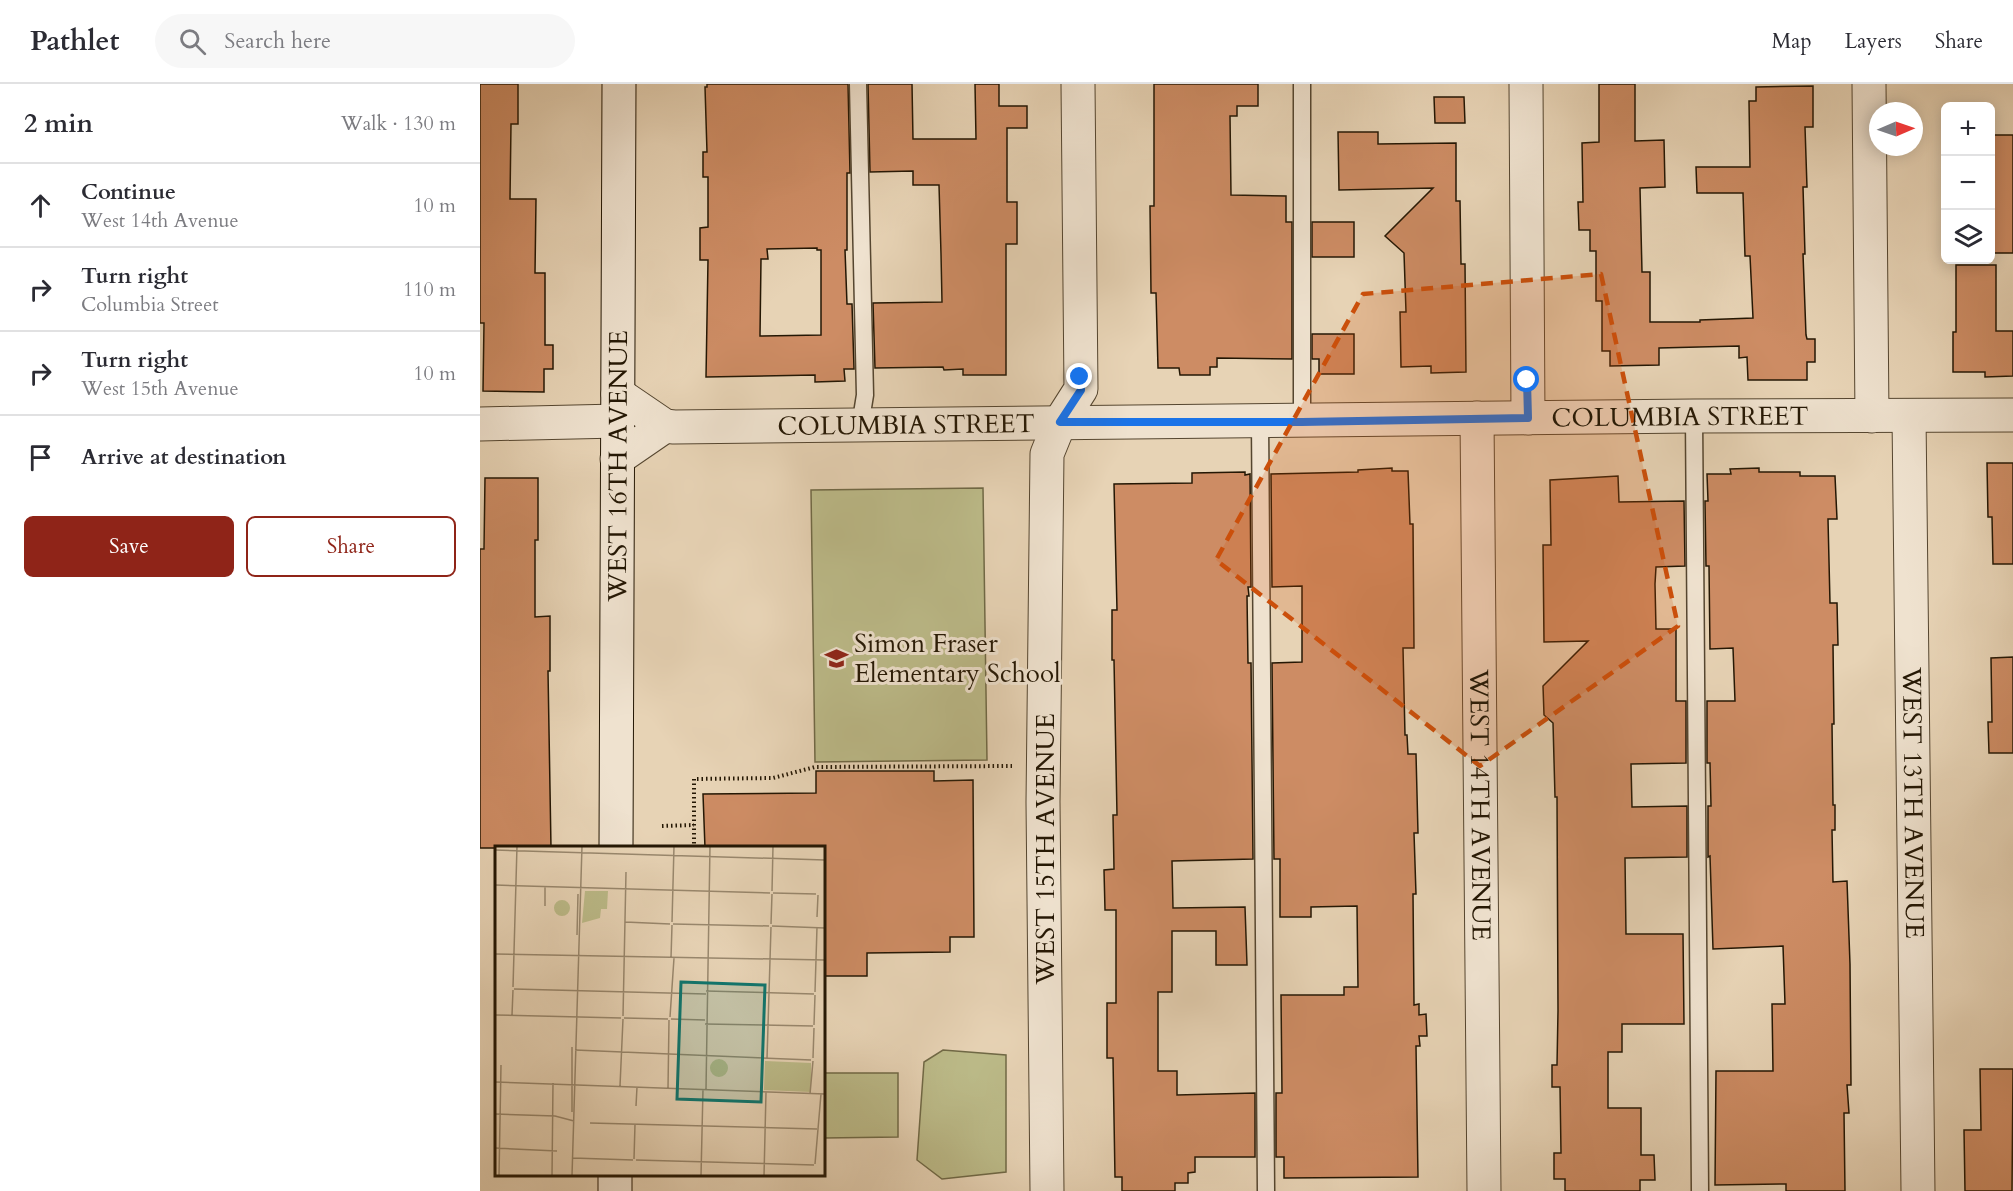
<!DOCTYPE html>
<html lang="en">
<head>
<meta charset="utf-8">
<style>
	body { margin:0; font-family:Cardo,serif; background:#f7f7f7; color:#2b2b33 }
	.controls { position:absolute; right:18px; top:18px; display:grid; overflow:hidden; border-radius:9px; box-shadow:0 3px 15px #0003 }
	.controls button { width:54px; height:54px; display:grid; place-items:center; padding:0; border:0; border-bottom:2px solid #e1e1e2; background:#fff; color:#2b2b33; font:30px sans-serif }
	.compass { position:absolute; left:1389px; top:18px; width:54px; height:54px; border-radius:50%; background:#fff; box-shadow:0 3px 15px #0003; rotate:88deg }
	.stop { position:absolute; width:18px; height:18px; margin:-14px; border:4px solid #1a73e8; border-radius:50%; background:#fff }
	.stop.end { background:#1a73e8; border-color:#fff; box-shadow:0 2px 6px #0008 }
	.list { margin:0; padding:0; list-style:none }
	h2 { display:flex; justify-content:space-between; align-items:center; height:78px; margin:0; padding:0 24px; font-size:26px }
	h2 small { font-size:20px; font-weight:400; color:#7c7c81 }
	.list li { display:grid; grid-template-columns:39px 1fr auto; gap:18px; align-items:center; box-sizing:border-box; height:84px; padding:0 24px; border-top:2px solid #e1e1e2 }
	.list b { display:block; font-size:22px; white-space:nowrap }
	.list p { margin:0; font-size:20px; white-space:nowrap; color:#7c7c81 }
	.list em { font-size:20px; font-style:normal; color:#7c7c81 }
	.actions { display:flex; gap:12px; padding:18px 24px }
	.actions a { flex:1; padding:14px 0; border:2px solid #8f2418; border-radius:9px; text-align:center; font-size:21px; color:#8f2418 }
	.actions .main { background:#8f2418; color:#fff }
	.icon { flex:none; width:33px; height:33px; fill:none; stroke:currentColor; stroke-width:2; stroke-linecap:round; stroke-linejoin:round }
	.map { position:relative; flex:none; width:1533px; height:1107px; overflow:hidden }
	header { display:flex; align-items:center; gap:36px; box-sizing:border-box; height:84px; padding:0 30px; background:#fff; border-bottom:2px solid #e1e1e2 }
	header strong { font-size:28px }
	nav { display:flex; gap:33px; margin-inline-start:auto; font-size:21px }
	.search { width:420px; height:54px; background:#f7f7f7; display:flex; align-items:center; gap:15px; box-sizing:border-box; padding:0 21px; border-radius:33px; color:#7c7c81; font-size:22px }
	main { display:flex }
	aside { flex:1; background:#fff }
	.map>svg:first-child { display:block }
	.green { fill:#bcbb89; stroke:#706946; stroke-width:1.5 }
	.building { fill:#cd8c64; stroke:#241704; stroke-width:1.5; fill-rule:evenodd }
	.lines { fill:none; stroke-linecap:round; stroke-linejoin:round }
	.lane-casing { stroke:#554630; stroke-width:19 }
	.street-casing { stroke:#554630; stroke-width:35 }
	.secondary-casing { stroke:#241704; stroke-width:35 }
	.path { stroke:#241704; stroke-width:4; stroke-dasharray:1.5 3; stroke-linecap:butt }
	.lane { stroke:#efe2cf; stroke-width:16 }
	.street { stroke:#efe2cf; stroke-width:33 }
	.secondary { stroke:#efe2cf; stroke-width:33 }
	.route { stroke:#1a73e8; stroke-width:8 }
	.marked { fill:#cb4f0b; fill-opacity:0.2; stroke:#cb4f0b; stroke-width:4.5; stroke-dasharray:12 8; stroke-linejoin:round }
	.labels { text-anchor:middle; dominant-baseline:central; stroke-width:6; stroke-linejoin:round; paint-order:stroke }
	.street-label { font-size:26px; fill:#241704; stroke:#efe2cf }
	.poi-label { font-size:26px; fill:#241704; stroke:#efe2cf; text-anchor:start }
	.inset-road { fill:none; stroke:#99886e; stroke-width:1.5 }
	.view { fill:#0f766e; fill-opacity:0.15; stroke:#0f766e; stroke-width:3 }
	.inset-edge { fill:none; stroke:#241704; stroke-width:3 }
</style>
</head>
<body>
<header>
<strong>Pathlet</strong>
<div class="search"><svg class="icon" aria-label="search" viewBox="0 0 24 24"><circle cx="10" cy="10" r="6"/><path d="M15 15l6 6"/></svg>Search here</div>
<nav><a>Map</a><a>Layers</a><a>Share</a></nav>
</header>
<main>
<aside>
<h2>2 min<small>Walk · 130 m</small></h2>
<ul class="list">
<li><svg class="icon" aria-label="ahead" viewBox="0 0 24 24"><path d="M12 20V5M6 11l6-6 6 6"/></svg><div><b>Continue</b><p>West 14th Avenue</p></div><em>10 m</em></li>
<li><svg class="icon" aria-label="right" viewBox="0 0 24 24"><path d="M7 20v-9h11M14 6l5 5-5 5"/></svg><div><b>Turn right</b><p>Columbia Street</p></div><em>110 m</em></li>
<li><svg class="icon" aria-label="right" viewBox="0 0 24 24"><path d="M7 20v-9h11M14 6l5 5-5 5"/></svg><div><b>Turn right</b><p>West 15th Avenue</p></div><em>10 m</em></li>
<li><svg class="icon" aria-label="arrive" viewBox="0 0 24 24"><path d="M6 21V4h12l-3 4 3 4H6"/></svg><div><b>Arrive at destination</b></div></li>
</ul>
<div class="actions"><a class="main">Save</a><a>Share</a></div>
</aside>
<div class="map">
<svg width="1533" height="1107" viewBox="0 0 1533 1107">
	<rect width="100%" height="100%" fill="#e7d3b5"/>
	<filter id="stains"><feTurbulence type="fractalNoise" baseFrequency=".00333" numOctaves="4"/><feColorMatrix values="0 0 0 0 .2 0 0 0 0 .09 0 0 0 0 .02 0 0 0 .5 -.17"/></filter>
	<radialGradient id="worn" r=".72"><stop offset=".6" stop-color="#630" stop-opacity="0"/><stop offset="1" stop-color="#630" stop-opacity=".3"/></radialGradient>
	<g class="green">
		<polygon points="503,404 507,676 335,678 331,406"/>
		<polygon points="463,966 526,971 526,1088 462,1095 437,1076 444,978"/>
		<polygon points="344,989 418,989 418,1053 344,1054"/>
	</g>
	<g class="building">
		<polygon points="0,0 38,0 38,40 31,40 30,115 56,115 55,189 65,189 65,261 73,261 73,285 64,285 64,308 3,307 4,239 0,239"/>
		<path d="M 227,0 L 368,0 L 370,89 L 367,89 L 367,166 L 365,166 L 367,220 L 372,220 L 374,285 L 364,285 L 365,297 L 335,298 L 335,291 L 226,293 L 228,176 L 220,176 L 220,144 L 228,143 L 228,93 L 223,93 L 223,68 L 227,68 L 225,3 L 227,3 ZM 337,164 L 337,166 L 341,166 L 341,251 L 280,252 L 281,175 L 288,175 L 287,165 Z"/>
		<polygon points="388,0 432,0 433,55 496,55 495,0 519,0 519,22 547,22 547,44 527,44 527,118 537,118 537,160 526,160 526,291 483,291 483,285 464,286 463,283 395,284 393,219 462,218 461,170 459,101 433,101 433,87 390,88"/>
		<polygon points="674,0 778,0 778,22 757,22 757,32 750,32 751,111 806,112 806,138 812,138 812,275 737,274 737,283 730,283 730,291 700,291 699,284 678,284 676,209 671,209 670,122 674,122"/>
		<polygon points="1119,0 1155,0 1155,57 1184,56 1185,103 1160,104 1162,188 1170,188 1170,238 1220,238 1220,236 1273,234 1270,172 1265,172 1263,109 1217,109 1216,83 1270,83 1269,17 1276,17 1276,3 1333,2 1333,43 1325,43 1327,103 1323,103 1325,170 1323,170 1326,251 1327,255 1335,255 1335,278 1327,278 1327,296 1268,296 1267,273 1259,274 1259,262 1179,264 1179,281 1130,282 1130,267 1122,267 1122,217 1116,217 1116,167 1110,167 1110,146 1099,146 1098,118 1103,118 1102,59 1119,58"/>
		<polygon points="954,13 984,13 985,39 955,39"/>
		<polygon points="858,48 898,48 898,60 976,59 976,117 980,117 981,180 985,180 986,288 951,289 951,282 921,283 920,228 926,228 924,169 905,152 953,104 859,106"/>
		<rect x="1510" y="51" width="23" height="118"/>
		<rect x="832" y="138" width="42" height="35"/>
		<polygon points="1476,181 1516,181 1516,247 1533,247 1533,292 1505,293 1505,288 1473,288 1473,248 1476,248"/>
		<polygon points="832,250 874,250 874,290 839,290 839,275 832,275"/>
		<polygon points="1507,379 1533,379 1533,480 1513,480 1512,433 1508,433"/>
		<polygon points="912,384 912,387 928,387 930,440 933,440 934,564 923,564 925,651 927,651 928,670 936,670 938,749 934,749 936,810 933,810 934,921 939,920 939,931 946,930 947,952 939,952 940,962 936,962 938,1093 804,1094 804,1073 796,1073 796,1009 802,1009 801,911 864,911 864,903 878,903 877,822 831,823 831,833 800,833 800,775 794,775 792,579 822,578 822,502 792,503 791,390 878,388 878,386"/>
		<polygon points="1279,384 1279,388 1320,388 1320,392 1355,392 1357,435 1348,435 1350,519 1357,519 1358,561 1353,561 1354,640 1352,640 1353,721 1355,721 1355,746 1352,746 1353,798 1367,797 1370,880 1371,1001 1367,1001 1369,1029 1364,1029 1365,1107 1306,1107 1306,1100 1235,1101 1236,987 1293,987 1292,920 1305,920 1303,862 1233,865 1230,772 1228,773 1228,722 1231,722 1230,679 1227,679 1227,617 1255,617 1253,564 1230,565 1229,482 1226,482 1225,417 1228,417 1227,390 1251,390 1250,385"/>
		<polygon points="765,388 765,391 770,390 771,503 768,503 769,512 767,512 768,579 771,579 773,775 692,777 693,824 765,823 767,881 736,881 736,847 692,847 692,908 678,908 678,987 697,987 697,1011 775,1009 775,1073 715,1073 715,1088 708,1089 708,1099 695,1099 695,1107 642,1107 642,1093 635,1093 633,974 627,974 627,919 636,919 636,826 625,826 624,786 634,785 633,731 637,731 634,576 632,576 632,526 637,526 634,400 712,399 712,389"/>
		<polygon points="1138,392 1139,418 1204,417 1205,482 1176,483 1175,500 1176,545 1196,545 1196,617 1206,617 1206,679 1151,680 1152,723 1207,722 1207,773 1145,774 1146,850 1203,850 1204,940 1142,940 1142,968 1128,968 1128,1024 1161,1024 1161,1071 1174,1071 1175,1096 1160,1096 1160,1107 1085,1107 1085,1095 1074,1095 1074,1069 1081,1069 1080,1003 1072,1003 1072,981 1077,981 1078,927 1077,713 1075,713 1073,639 1064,631 1063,602 1108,557 1064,558 1063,461 1071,461 1070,396"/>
		<polygon points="5,394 58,394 58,456 55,456 55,533 70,532 70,587 68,587 71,764 0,764 0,465 4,465"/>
		<polygon points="1533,573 1533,669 1509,669 1508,638 1512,638 1511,574"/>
		<polygon points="336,687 454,687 454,697 493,696 494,853 470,853 470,868 387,869 387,892 344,892 344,764 225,764 223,710 336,709"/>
		<polygon points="1500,985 1533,985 1532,1107 1485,1107 1484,1046 1501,1046"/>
	</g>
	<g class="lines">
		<defs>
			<g id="lane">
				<polyline points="378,0 385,311 380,342"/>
				<polyline points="822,0 822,337"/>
				<polyline points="1214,332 1220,1107"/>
				<polyline points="780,337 786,1107"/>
			</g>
			<g id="street">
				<polyline points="1046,0 1048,334"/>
				<polyline points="1389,0 1392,332"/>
				<path id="s1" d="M 138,310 L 185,342 L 194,343 L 1214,332 L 1533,331"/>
				<path id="s2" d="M 1429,332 L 1438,1107"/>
				<path id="s3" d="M 997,334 L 1004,1107"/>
				<polyline points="0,340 138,337"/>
				<polyline points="137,375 185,342"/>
				<polyline points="567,1107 563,718 567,370 580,338 601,305 598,0"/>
			</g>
			<g id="secondary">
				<path id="s4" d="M 136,764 L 139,0"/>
				<polyline points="135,1107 135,1090"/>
			</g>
		</defs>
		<use href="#lane" class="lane-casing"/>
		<use href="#street" class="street-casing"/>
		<use href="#secondary" class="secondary-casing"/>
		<g class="path">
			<polyline points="182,742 214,741"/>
			<polyline points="214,764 214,695 293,694 335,683 532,682"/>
		</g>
		<use href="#lane" class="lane"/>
		<use href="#street" class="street"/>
		<use href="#secondary" class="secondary"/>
	</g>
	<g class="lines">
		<polyline class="route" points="600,293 601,306 580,338 822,338 1048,334 1047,296"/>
	</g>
	<path class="marked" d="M 1121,190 L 1198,542 L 1000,682 L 736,476 L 883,210 Z"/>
	<defs>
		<symbol id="school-bare" viewBox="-9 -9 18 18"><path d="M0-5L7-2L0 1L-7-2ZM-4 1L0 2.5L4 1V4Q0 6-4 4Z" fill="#8f2418" stroke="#efe2cf" stroke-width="2.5" paint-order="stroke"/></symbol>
	</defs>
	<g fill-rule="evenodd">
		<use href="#school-bare" x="340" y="558" width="33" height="33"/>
	</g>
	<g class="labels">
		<g class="street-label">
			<text stroke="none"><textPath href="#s1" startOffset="1072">COLUMBIA STREET</textPath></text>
			<text stroke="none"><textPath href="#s1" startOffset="298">COLUMBIA STREET</textPath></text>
			<text stroke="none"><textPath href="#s4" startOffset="382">WEST 16TH AVENUE</textPath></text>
			<text stroke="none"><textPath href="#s2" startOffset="387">WEST 13TH AVENUE</textPath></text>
			<text stroke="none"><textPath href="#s3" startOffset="387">WEST 14TH AVENUE</textPath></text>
			<text transform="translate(565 765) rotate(-90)">WEST 15TH AVENUE</text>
		</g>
		<g class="poi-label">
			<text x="374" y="559">Simon Fraser<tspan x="374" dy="30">Elementary School</tspan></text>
		</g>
	</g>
	<g transform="translate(15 762)">
		<rect width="330" height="330" fill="#e7d3b5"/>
		<path d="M 90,45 L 113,45 L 112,63 L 106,63 L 105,72 L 87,77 ZM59 62a8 8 0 1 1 16 0a8 8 0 1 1-16 0ZM215 222a9 9 0 1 1 18 0a9 9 0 1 1-18 0ZM 270,215 L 316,217 L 316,246 L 269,244 Z" fill="#bcbb89"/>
		<path class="inset-road" d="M 0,4 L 330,14M 0,39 L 275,47M 277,45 L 278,0M 278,47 L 321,48M 50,60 L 50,41M 322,71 L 323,49M 130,76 L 175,78M 177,76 L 179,0M 178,78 L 274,80M 276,78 L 277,48M 277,80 L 330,82M 82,89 L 83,48M 0,108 L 330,114M 176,112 L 177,79M 18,141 L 22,0M 19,143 L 211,148M 211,145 L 319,148M 320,146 L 322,81M 0,169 L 126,172M 17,169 L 18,144M 128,170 L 131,26M 175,171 L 179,112M 129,172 L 173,173M 176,173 L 210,174M 210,178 L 318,180M 319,179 L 320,149M 80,204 L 316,214M 318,212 L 319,182M 272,213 L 276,81M 0,236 L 330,248M 125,240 L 128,173M 173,242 L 174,174M 211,243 L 215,0M 315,248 L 318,215M 141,260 L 142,241M 77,266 L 77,201M 0,268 L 60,270 L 79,275M 95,277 L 322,283M 0,302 L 62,305M 78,312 L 138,314M 139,313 L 140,278M 141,314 L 319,319M 320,318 L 326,248M 4,330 L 6,219M 57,330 L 58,237M 77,330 L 87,0M 206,330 L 208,243M 269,330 L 271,246"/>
		<path class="view" d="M 186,136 L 270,139 L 266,256 L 182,253 Z"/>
		<rect width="330" height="330" class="inset-edge"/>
	</g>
	<rect width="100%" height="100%" filter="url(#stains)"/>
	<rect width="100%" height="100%" fill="url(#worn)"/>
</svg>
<div class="controls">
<button>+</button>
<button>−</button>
<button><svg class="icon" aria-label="layers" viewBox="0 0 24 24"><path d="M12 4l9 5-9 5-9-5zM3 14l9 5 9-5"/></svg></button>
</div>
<svg class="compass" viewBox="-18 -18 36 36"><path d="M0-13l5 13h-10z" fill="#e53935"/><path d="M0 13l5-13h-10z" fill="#7c7c81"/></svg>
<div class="stop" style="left:1047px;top:296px"></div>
<div class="stop end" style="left:600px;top:293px"></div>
</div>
</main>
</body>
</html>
